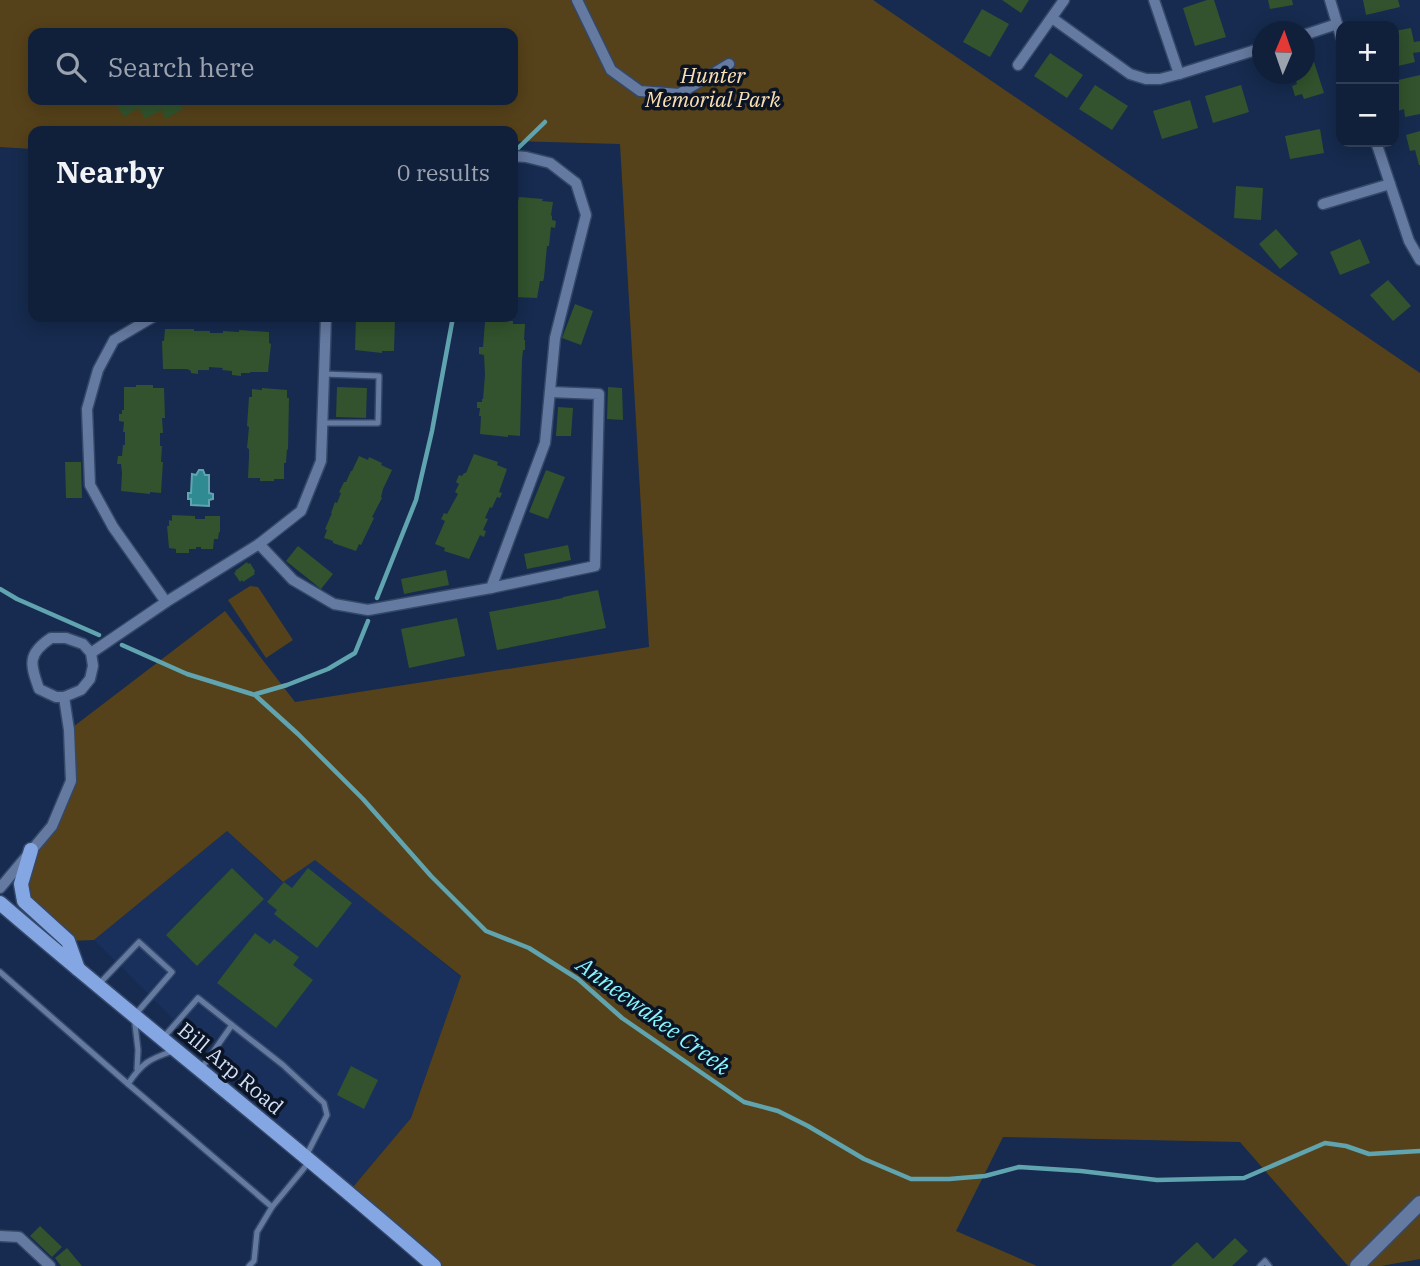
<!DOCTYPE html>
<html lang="en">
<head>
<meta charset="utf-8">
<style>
	body { margin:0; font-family:"IBM Plex Serif",serif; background:#192842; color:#f1f3f6 }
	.controls { position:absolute; right:21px; top:21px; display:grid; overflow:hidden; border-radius:14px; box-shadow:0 4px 18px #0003 }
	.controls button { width:63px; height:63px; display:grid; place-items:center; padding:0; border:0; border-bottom:2px solid #303e55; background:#10203b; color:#f1f3f6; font:35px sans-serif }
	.compass { position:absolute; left:1252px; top:21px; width:63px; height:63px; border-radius:50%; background:#10203b; box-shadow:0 4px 18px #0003; rotate:2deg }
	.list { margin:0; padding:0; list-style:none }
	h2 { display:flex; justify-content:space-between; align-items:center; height:91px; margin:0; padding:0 28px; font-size:30px }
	h2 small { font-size:23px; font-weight:400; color:#9ca3af }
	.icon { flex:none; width:38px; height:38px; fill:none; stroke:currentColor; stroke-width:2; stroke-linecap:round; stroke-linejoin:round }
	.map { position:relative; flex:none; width:1420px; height:1266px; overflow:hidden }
	.search { position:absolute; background:#10203b; box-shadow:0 4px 18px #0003; left:28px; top:28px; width:490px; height:77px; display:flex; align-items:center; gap:18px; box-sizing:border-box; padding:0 24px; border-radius:14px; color:#9ca3af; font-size:26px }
	.panel { position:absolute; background:#10203b; box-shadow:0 4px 18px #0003; left:28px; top:126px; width:490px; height:196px; border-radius:14px }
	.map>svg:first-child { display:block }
	.built { fill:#18305b }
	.green { fill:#56421a; fill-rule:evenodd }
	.water { fill:#2f8b91; stroke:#60a4b0; stroke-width:2 }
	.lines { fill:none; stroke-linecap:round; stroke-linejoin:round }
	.stream { stroke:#60a4b0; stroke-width:4.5 }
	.building { fill:#32532d }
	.service-casing { stroke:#34486a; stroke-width:8 }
	.minor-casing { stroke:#34486a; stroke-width:13 }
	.tertiary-casing { stroke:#34486a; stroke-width:17 }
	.secondary-casing { stroke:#34486a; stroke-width:17 }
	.service { stroke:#657aa0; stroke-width:5 }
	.minor { stroke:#657aa0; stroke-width:10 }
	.tertiary { stroke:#657aa0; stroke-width:14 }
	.secondary { stroke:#84a7e3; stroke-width:14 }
	.labels { text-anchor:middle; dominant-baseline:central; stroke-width:7; stroke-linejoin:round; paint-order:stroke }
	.park-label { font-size:21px; font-style:italic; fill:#fce0b1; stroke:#0b1424 }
	.street-label { font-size:21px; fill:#d1dff7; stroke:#0b1424 }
	.water-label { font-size:23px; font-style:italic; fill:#88f7ff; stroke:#0b1424 }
</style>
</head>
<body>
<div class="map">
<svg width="1420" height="1266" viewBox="0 0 1420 1266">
	<rect width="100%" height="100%" fill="#162b4f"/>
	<polygon class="built" points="227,831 282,882 315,859 461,977 411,1118 348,1193 94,940"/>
	<g class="green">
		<path d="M 0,0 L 873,0 L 1420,373 L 1420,1259 L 1381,1266 L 1348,1266 L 1240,1142 L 1003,1137 L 956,1231 L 1037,1266 L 434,1266 L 348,1193 L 411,1118 L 461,976 L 315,860 L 283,882 L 227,831 L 94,940 L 68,941 L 24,901 L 31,850 L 52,826 L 71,781 L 69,730 L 225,611 L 295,702 L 649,647 L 620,144 L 513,141 L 513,131 L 33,131 L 33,149 L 0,147 ZM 33,33 L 513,33 L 513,100 L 33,100 Z"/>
		<polygon points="250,586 258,587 293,640 266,658 228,600"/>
	</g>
	<polygon class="water" points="199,470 203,470 205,475 209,475 209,493 213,494 213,499 209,500 209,506 191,505 191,499 188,499 188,493 191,493 192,474 196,475"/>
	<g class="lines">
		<g class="stream">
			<polyline points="513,153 545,122"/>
			<polyline points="0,589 17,599 99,635"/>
			<polyline points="377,598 416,500 432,431 453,317"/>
			<polyline points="122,645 187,674 255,695 298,734 363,799 431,876 486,931 529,948 578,979 622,1018 744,1102 778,1111 808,1126 864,1159 911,1179 949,1179 985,1176 1019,1167 1081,1171 1157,1180 1244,1178 1325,1143 1346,1146 1369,1154 1420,1151"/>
			<polyline points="256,694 287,685 328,669 355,653 368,621"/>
		</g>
	</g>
	<g class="building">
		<polygon points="1002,0 1029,0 1021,13"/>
		<polygon points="1207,0 1214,0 1226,37 1195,46 1183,8"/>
		<polygon points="1268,0 1292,0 1293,5 1270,9"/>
		<polygon points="1363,0 1398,0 1400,7 1366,15"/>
		<polygon points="982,9 1009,24 990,57 963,42"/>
		<polygon points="1411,28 1414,42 1420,41 1420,52 1413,53 1415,62 1394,67 1394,31"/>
		<polygon points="1050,53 1083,75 1067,98 1034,76"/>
		<polygon points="1314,62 1324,93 1304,99 1302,94 1295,96 1292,86 1297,84 1294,74 1304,74 1304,65"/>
		<polygon points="1420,75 1420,114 1405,117 1404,109 1398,111 1394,91 1394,81"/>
		<polygon points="1095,85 1128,106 1112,130 1079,109"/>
		<polygon points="1241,85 1249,112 1213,123 1205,96"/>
		<polygon points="113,100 177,100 183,109 166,119 161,110 145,119 139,108 124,117"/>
		<polygon points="1190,100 1198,128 1162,139 1153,111"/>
		<polygon points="1320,129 1324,153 1290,159 1285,136"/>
		<polygon points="1420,131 1420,165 1419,165 1415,150 1410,151 1406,135"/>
		<polygon points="1236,186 1263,188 1261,220 1234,218"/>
		<polygon points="519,197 543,199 542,201 553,202 551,215 552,216 552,220 556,221 555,228 551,227 549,246 547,246 544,278 543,281 540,281 537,298 514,297 513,295 513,215 515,205 517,205"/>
		<polygon points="1276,229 1298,254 1280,269 1259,244"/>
		<polygon points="1360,239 1370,263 1340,275 1330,252"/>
		<polygon points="1388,280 1411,306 1393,321 1370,295"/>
		<polygon points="575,304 593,311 581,345 562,338"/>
		<polygon points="356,317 395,317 394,351 382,351 382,353 355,350"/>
		<polygon points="496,320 513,321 513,324 525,324 524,340 525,340 525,350 523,350 522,360 520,436 508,435 508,437 480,434 481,416 479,416 480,408 477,408 477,402 482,402 482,399 483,399 485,375 484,355 479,354 479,347 483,347 485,322 496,322"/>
		<polygon points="165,329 194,329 194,331 210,331 210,333 223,333 223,331 239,332 239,330 269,332 269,343 271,344 268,372 250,372 250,373 241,373 241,376 232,375 232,371 222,370 223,368 209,367 209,370 198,370 198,374 191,373 191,371 187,369 163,369 162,341 164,341"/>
		<polygon points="136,385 153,385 153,388 164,388 165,418 162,418 163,433 160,433 160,446 162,446 161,462 163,462 161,493 150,492 150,494 121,491 122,473 121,464 117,464 118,456 122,456 123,445 125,445 125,432 123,432 124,422 119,421 119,414 122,414 122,410 124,410 124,387 136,387"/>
		<polygon points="337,387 367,388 366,418 336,417"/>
		<polygon points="608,387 622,388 623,420 607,419"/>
		<polygon points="262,388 287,390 287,398 289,398 288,450 287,449 286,463 284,463 284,479 274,479 274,481 260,481 260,478 248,478 249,457 249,449 247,448 249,427 247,426 249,397 252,397 252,389 262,390"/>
		<polygon points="558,407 573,408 571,436 556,436"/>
		<polygon points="474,454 498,462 497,465 507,469 499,492 502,493 500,498 497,497 492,508 490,507 485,518 488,519 483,530 486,531 484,537 480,535 469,559 444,551 445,548 435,544 445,521 441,519 444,513 447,514 458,494 455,492 459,484 456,482 459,475 462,476 464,473 466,473"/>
		<polygon points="359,456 368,460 369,457 382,463 381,465 392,470 383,489 381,497 382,498 372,517 374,518 361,545 359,544 356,551 333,543 333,541 324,538 327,530 325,529 332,513 331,513 335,502 337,503 341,493 339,492 344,482 346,482 351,471 352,471"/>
		<polygon points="65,462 81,462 82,498 66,498"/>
		<polygon points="546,470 565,477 548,519 529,512"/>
		<polygon points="172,515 195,516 195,519 205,519 205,516 220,516 220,532 219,532 218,539 214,539 213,549 201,549 201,547 196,547 196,549 189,549 189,553 176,553 176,549 169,548 167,526 169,526 169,520 172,521"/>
		<polygon points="568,545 571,560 527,569 524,554"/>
		<polygon points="298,546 333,574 321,589 286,561"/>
		<polygon points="247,562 248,564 250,563 255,571 254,573 255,574 243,582 242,580 240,582 234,573 236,572 235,571"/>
		<polygon points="446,570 449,585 404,594 401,579"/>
		<polygon points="598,590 606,628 497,650 489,612 563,598 563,597"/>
		<polygon points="457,618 465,656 409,668 401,629"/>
		<polygon points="232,868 264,899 197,966 166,935"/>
		<polygon points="308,868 352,903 317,948 274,914 277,910 267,902 284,882 292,888"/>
		<polygon points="255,933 270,944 274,939 299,957 293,965 313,980 276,1028 217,983"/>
		<polygon points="351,1066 378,1080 364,1109 337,1095"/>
		<polygon points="40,1226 62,1247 52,1257 30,1236"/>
		<polygon points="1235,1238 1248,1251 1232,1266 1171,1266 1197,1242 1213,1259"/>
		<polygon points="67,1248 82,1266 61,1266 55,1258"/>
	</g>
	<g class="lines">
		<defs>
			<g id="service">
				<polyline points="323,423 378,423 379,376 324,374"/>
				<path d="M 0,972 L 128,1084 C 142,1063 149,1059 173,1051"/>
				<polyline points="100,983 139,942 172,972 134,1016 138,1050 137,1069"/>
				<polyline points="232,1025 283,1065 324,1103 327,1115 306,1156"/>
				<polyline points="163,1038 198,998 232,1025 201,1069"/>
				<polyline points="128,1084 272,1207 257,1232 254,1261 249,1266"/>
				<polyline points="272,1207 310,1161"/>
				<polyline points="1260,1266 1265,1261 1269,1266"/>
			</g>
			<g id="minor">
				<polyline points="577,0 611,70 640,91 679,94 729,64"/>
				<polyline points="1154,0 1179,74"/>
				<polyline points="1330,0 1341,37"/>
				<polyline points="1052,18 1130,74 1146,79 1160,79 1179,74 1262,48"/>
				<polyline points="1304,35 1337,24"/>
				<polyline points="1018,65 1064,0"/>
				<polyline points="1376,142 1409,241 1420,260"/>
				<polyline points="1323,204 1390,184"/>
				<polyline points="153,317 114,340 98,370 87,409 90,485 113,527 166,602"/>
				<polyline points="259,544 293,580 334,604 368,610 491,588 545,443 555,338 586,215 576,183 550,163 526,157 513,156"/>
				<polyline points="491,588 595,566 599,394 550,392"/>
				<path d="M 51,638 L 66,638 L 83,644 L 91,653 L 93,666 L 90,679 L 81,690 L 64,697 L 56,697 L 39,689 C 30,664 27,654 51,638 Z"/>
				<polyline points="91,653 166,602 259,544 301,511 321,461 326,317"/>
				<polyline points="0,888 52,826 71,781 69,730 64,697"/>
				<polyline points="0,1236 19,1237 50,1266"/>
			</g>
			<polyline id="tertiary" points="1357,1266 1420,1203"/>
			<g id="secondary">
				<polyline points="31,850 21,884 24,901 68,941 78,969"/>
				<path d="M 0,903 C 143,1026 292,1142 434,1266"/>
			</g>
		</defs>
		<use href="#service" class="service-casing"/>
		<use href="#minor" class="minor-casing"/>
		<use href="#tertiary" class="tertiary-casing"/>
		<use href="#secondary" class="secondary-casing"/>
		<use href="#service" class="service"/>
		<use href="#minor" class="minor"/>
		<use href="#tertiary" class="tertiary"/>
		<use href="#secondary" class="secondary"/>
	</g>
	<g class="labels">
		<g class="park-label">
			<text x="713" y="75">Hunter<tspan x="713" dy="24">Memorial Park</tspan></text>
		</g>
		<g class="street-label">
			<text transform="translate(231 1068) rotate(40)">Bill Arp Road</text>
		</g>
		<g class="water-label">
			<text transform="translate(654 1015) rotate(36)">Anneewakee Creek</text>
		</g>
	</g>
</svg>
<div class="controls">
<button>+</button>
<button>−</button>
</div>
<svg class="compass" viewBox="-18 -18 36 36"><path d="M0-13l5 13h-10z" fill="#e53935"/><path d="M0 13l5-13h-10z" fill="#9ca3af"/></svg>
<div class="search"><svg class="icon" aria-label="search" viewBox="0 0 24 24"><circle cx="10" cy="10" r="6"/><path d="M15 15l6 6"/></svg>Search here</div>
<section class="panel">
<h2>Nearby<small>0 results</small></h2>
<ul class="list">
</ul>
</section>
</div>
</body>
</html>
